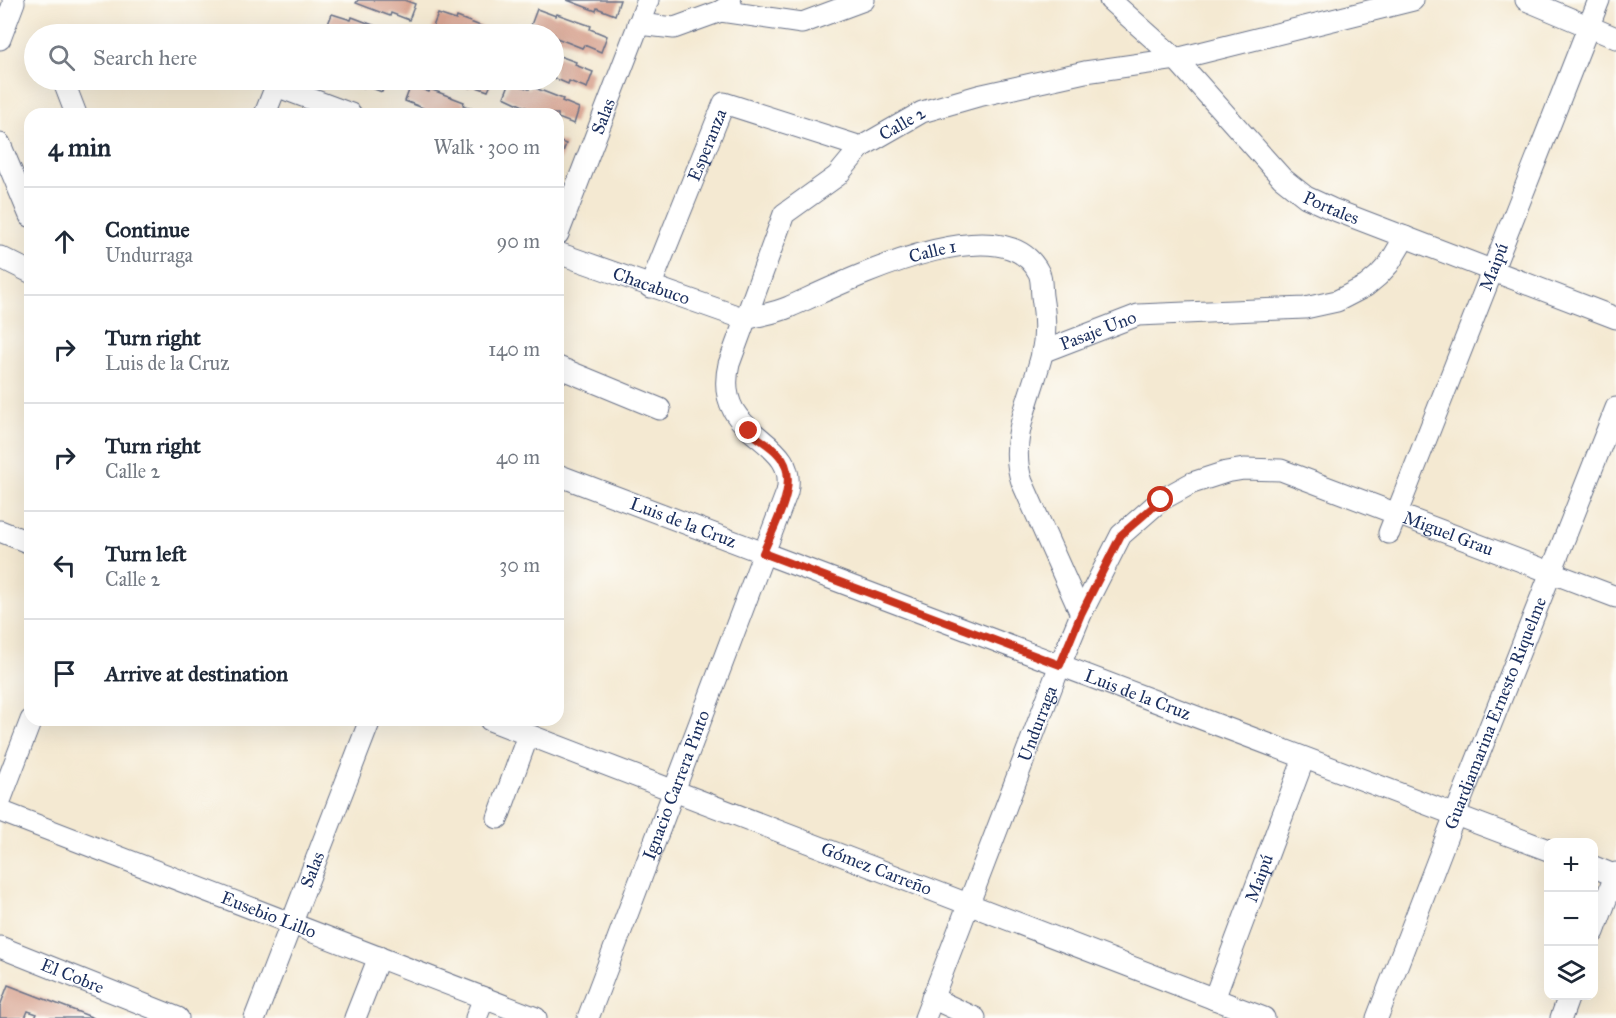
<!DOCTYPE html>
<html lang="en">
<head>
<meta charset="utf-8">
<style>
	body { margin:0; font-family:"IM FELL Great Primer",serif; background:#f6f6f7; color:#1f2937 }
	.controls { position:absolute; right:18px; bottom:18px; display:grid; overflow:hidden; border-radius:12px; box-shadow:0 6px 24px #0002 }
	.controls button { width:54px; height:54px; display:grid; place-items:center; padding:0; border:0; border-bottom:2px solid #e0e1e3; background:#fff; color:#1f2937; font:30px sans-serif }
	.stop { position:absolute; width:18px; height:18px; margin:-14px; border:4px solid #c8321e; border-radius:50%; background:#fff }
	.stop.end { background:#c8321e; border-color:#fff; box-shadow:0 2px 6px #0008 }
	.list { margin:0; padding:0; list-style:none }
	h2 { display:flex; justify-content:space-between; align-items:center; height:78px; margin:0; padding:0 24px; font-size:26px }
	h2 small { font-size:20px; font-weight:400; color:#747a83 }
	.list li { display:grid; grid-template-columns:39px 1fr auto; gap:18px; align-items:center; box-sizing:border-box; height:108px; padding:0 24px; border-top:2px solid #e0e1e3 }
	.list b { display:block; font-size:22px; white-space:nowrap }
	.list p { margin:0; font-size:20px; white-space:nowrap; color:#747a83 }
	.list em { font-size:20px; font-style:normal; color:#747a83 }
	.icon { flex:none; width:33px; height:33px; fill:none; stroke:currentColor; stroke-width:2; stroke-linecap:round; stroke-linejoin:round }
	.map { position:relative; flex:none; width:1616px; height:1018px; overflow:hidden }
	.search { position:absolute; background:#fff; box-shadow:0 6px 24px #0002; left:24px; top:24px; width:540px; height:66px; display:flex; align-items:center; gap:15px; box-sizing:border-box; padding:0 21px; border-radius:33px; color:#747a83; font-size:22px }
	.panel { position:absolute; background:#fff; box-shadow:0 6px 24px #0002; left:24px; top:108px; width:540px; height:618px; border-radius:18px }
	.map>svg:first-child { display:block }
	.building { fill:#d8a492 }
	.lines { fill:none; stroke-linecap:round; stroke-linejoin:round }
	.minor-casing { stroke:#677087; stroke-width:23 }
	.minor { stroke:#fff; stroke-width:21 }
	.route { stroke:#c8321e; stroke-width:8 }
	.labels { text-anchor:middle; dominant-baseline:central; stroke-width:4.5; stroke-linejoin:round; paint-order:stroke }
	.street-label { font-size:18px; fill:#1b2f5e; stroke:#fdfcf7 }
</style>
</head>
<body>
<div class="map">
<svg width="1616" height="1018" viewBox="0 0 1616 1018">
	<rect width="100%" height="100%" fill="#fdfcf7"/>
	<filter id="ink" filterUnits="userSpaceOnUse"><feTurbulence type="fractalNoise" baseFrequency=".0167" numOctaves="2"/><feDisplacementMap in="SourceGraphic" scale="12" xChannelSelector="R" yChannelSelector="G"/><feConvolveMatrix kernelMatrix="1 2 1 2 8 2 1 2 1" color-interpolation-filters="sRGB"/></filter>
	<filter id="wash" filterUnits="userSpaceOnUse"><feTurbulence type="fractalNoise" baseFrequency=".008" numOctaves="4" result="noise"/><feDisplacementMap in="SourceGraphic" scale="24" xChannelSelector="R" yChannelSelector="G"/><feGaussianBlur stdDeviation="1.35" result="paint"/><feColorMatrix in="noise" values="0 0 0 0 0 0 0 0 0 0 0 0 0 0 0 0 0 1.4 0 .05"/><feComposite in="paint" operator="in"/></filter>
	<g filter="url(#wash)">
		<rect width="100%" height="100%" fill="#f4e9d2"/>
		<g id="blocks">
			<g class="building">
				<polygon points="358,0 404,0 415,4 409,20 391,13 390,16 356,3"/>
				<polygon points="567,0 620,0 615,15 597,8 596,11"/>
				<polygon points="537,9 556,16 557,14 591,26 590,29 607,36 601,52 584,45 582,48 554,37 554,34 549,34 550,32 531,25"/>
				<polygon points="332,14 351,20 352,17 386,30 384,34 340,34 326,29"/>
				<polygon points="438,14 456,20 457,17 491,30 489,34 446,34 432,29"/>
				<polygon points="554,54 576,62 575,65 593,72 587,88 569,81 568,84 554,78"/>
				<polygon points="342,80 387,80 382,92 364,85 363,88"/>
				<polygon points="449,80 493,80 488,91 471,85 470,88"/>
				<polygon points="510,82 529,89 530,86 563,99 562,101 579,108 574,124 558,118 558,114 540,114 504,97"/>
				<polygon points="411,85 429,92 430,89 464,102 463,105 481,112 480,114 431,114 422,111 423,108 405,101"/>
				<polygon points="558,141 566,144 560,160 558,159"/>
				<polygon points="8,985 94,1018 35,1018 37,1014 28,1011 25,1018 0,1018 0,1006"/>
			</g>
		</g>
	</g>
	<g filter="url(#ink)">
		<use href="#blocks" fill-opacity="0" stroke="#677087" stroke-width="1.5"/>
		<g class="lines">
			<defs>
				<g id="minor">
					<path id="s1" d="M 1110,0 L 1176,59 L 1282,178 L 1306,197 L 1332,209 L 1616,318"/>
					<polyline points="1526,0 1616,38"/>
					<polyline points="721,11 802,23 864,0"/>
					<polyline points="638,24 674,28 721,11 731,4"/>
					<polyline points="0,39 14,2 13,0"/>
					<polyline points="63,80 76,114"/>
					<polyline points="265,114 276,86 351,114"/>
					<polyline points="0,144 30,216"/>
					<path id="s2" d="M 558,234 L 648,0"/>
					<path id="s3" d="M 558,253 L 745,319"/>
					<polyline points="0,257 30,272"/>
					<path id="s4" d="M 650,287 L 724,103 L 861,147"/>
					<path id="s5" d="M 745,319 C 760,315 776,313 789,307 C 839,285 1003,200 1039,273 C 1042,280 1041,288 1042,296 C 1045,314 1046,336 1042,354 C 1032,396 1007,439 1022,482 L 1081,614"/>
					<path id="s6" d="M 1042,352 L 1138,315 L 1305,308 L 1337,301 L 1366,286 L 1378,276 L 1389,264 L 1405,237"/>
					<polyline points="558,367 660,409"/>
					<path id="s7" d="M 558,475 L 1548,850"/>
					<polyline points="0,531 30,543"/>
					<path id="s8" d="M 1389,533 L 1599,0"/>
					<path id="s9" d="M 490,720 L 1264,1018"/>
					<polyline points="0,801 31,720"/>
					<path id="s10" d="M 0,811 L 536,1018"/>
					<polyline points="498,818 528,735"/>
					<polyline points="1594,867 1616,876"/>
					<polyline points="1594,932 1616,873"/>
					<path id="s11" d="M 0,947 L 178,1018"/>
					<polyline points="932,998 975,1018"/>
					<path id="s12" d="M 1214,999 L 1304,758"/>
					<path id="s13" d="M 255,1018 L 370,720"/>
					<polyline points="355,1018 379,957"/>
					<polyline points="476,1018 484,998"/>
					<path id="s14" d="M 588,1018 L 787,492 C 800,435 711,440 729,364 L 784,214 L 837,176 L 861,147 L 922,112 L 978,96 L 1085,72 L 1176,59 L 1413,0"/>
					<path id="s15" d="M 925,1018 L 1060,665 L 1081,614 L 1121,535 L 1161,500 L 1192,483 L 1226,472 L 1244,469 L 1281,470 L 1616,597"/>
					<path id="s16" d="M 1377,1018 L 1455,815 L 1616,408"/>
					<polyline points="1561,1018 1569,996"/>
				</g>
			</defs>
			<use href="#minor" class="minor-casing"/>
			<use href="#minor" class="minor"/>
		</g>
	</g>
	<g class="lines" filter="url(#ink)">
		<path class="route" d="M 749,431 C 758,439 770,445 778,454 C 803,478 774,526 763,553 L 1060,665 L 1081,614 L 1121,535 L 1161,500"/>
	</g>
	<g class="labels">
		<g class="street-label">
			<text stroke="none"><textPath href="#s2" startOffset="126">Salas</textPath></text>
			<text stroke="none"><textPath href="#s14" startOffset="1023">Calle 2</textPath></text>
			<text stroke="none"><textPath href="#s4" startOffset="153">Esperanza</textPath></text>
			<text stroke="none"><textPath href="#s1" startOffset="306">Portales</textPath></text>
			<text stroke="none"><textPath href="#s5" startOffset="200">Calle 1</textPath></text>
			<text stroke="none"><textPath href="#s8" startOffset="286">Maipú</textPath></text>
			<text stroke="none"><textPath href="#s3" startOffset="99">Chacabuco</textPath></text>
			<text stroke="none"><textPath href="#s6" startOffset="60">Pasaje Uno</textPath></text>
			<text stroke="none"><textPath href="#s7" startOffset="134">Luis de la Cruz</textPath></text>
			<text stroke="none"><textPath href="#s15" startOffset="880">Miguel Grau</textPath></text>
			<text stroke="none"><textPath href="#s7" startOffset="620">Luis de la Cruz</textPath></text>
			<text stroke="none"><textPath href="#s16" startOffset="327">Guardiamarina Ernesto Riquelme</textPath></text>
			<text stroke="none"><textPath href="#s15" startOffset="315">Undurraga</textPath></text>
			<text stroke="none"><textPath href="#s14" startOffset="249">Ignacio Carrera Pinto</textPath></text>
			<text stroke="none"><textPath href="#s13" startOffset="159">Salas</textPath></text>
			<text stroke="none"><textPath href="#s9" startOffset="414">Gómez Carreño</textPath></text>
			<text stroke="none"><textPath href="#s12" startOffset="129">Maipú</textPath></text>
			<text stroke="none"><textPath href="#s10" startOffset="288">Eusebio Lillo</textPath></text>
			<text stroke="none"><textPath href="#s11" startOffset="78">El Cobre</textPath></text>
		</g>
	</g>
</svg>
<div class="controls">
<button>+</button>
<button>−</button>
<button><svg class="icon" aria-label="layers" viewBox="0 0 24 24"><path d="M12 4l9 5-9 5-9-5zM3 14l9 5 9-5"/></svg></button>
</div>
<div class="stop" style="left:1161px;top:500px"></div>
<div class="stop end" style="left:749px;top:431px"></div>
<div class="search"><svg class="icon" aria-label="search" viewBox="0 0 24 24"><circle cx="10" cy="10" r="6"/><path d="M15 15l6 6"/></svg>Search here</div>
<section class="panel">
<h2>4 min<small>Walk · 300 m</small></h2>
<ul class="list">
<li><svg class="icon" aria-label="ahead" viewBox="0 0 24 24"><path d="M12 20V5M6 11l6-6 6 6"/></svg><div><b>Continue</b><p>Undurraga</p></div><em>90 m</em></li>
<li><svg class="icon" aria-label="right" viewBox="0 0 24 24"><path d="M7 20v-9h11M14 6l5 5-5 5"/></svg><div><b>Turn right</b><p>Luis de la Cruz</p></div><em>140 m</em></li>
<li><svg class="icon" aria-label="right" viewBox="0 0 24 24"><path d="M7 20v-9h11M14 6l5 5-5 5"/></svg><div><b>Turn right</b><p>Calle 2</p></div><em>40 m</em></li>
<li><svg class="icon" aria-label="left" viewBox="0 0 24 24"><path d="M17 20v-9H6M10 6l-5 5 5 5"/></svg><div><b>Turn left</b><p>Calle 2</p></div><em>30 m</em></li>
<li><svg class="icon" aria-label="arrive" viewBox="0 0 24 24"><path d="M6 21V4h12l-3 4 3 4H6"/></svg><div><b>Arrive at destination</b></div></li>
</ul>
</section>
</div>
</body>
</html>
